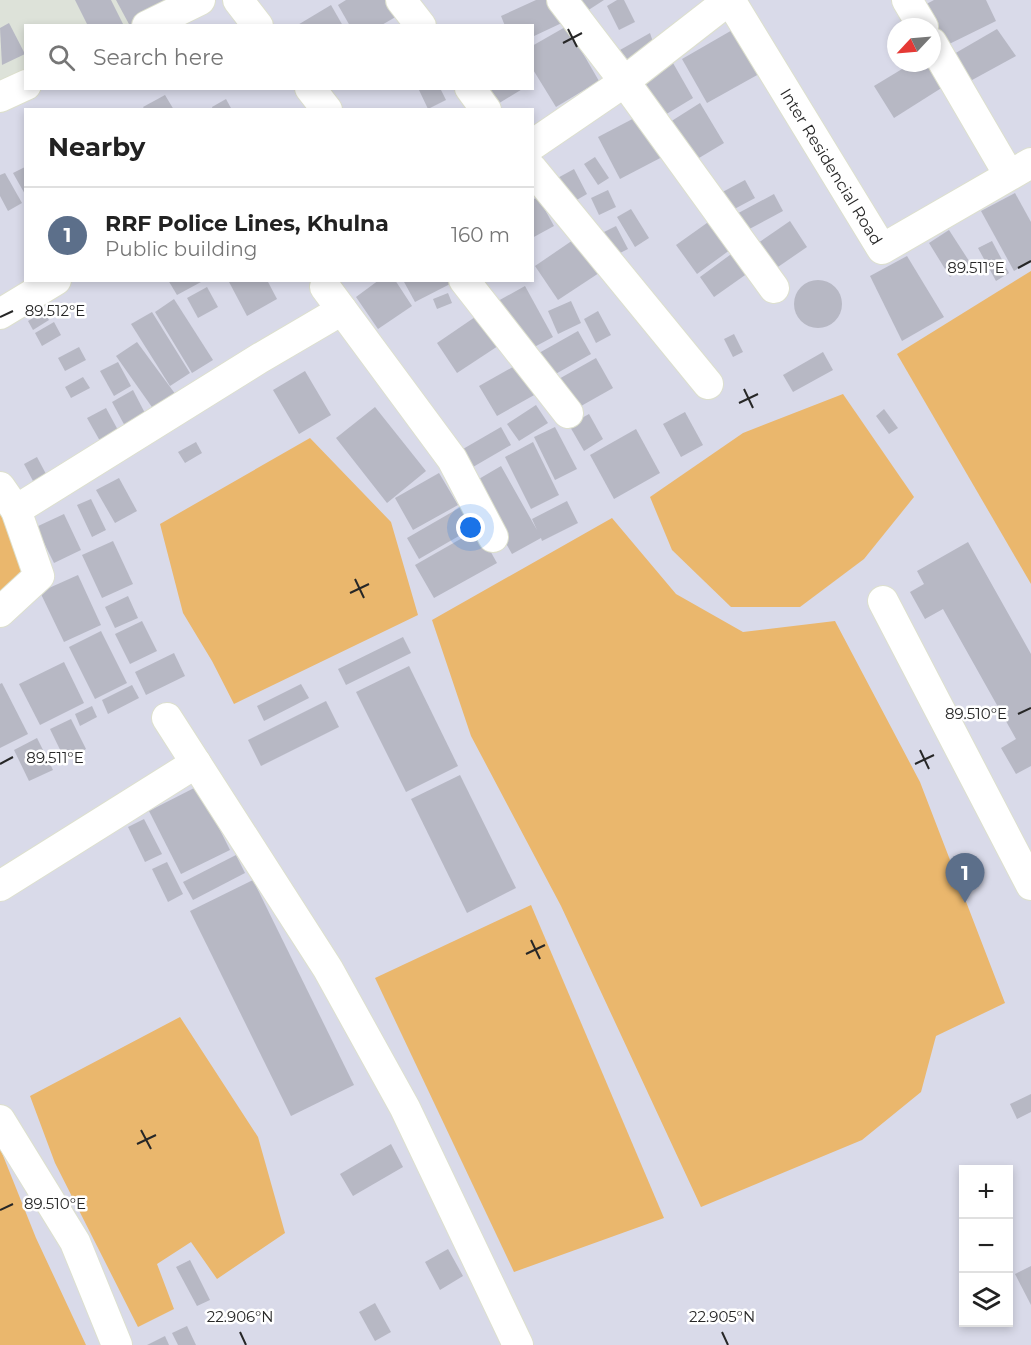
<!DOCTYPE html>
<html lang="en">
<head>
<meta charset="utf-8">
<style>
	body { margin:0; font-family:Montserrat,sans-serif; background:#f2f2f2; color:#222 }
	.controls { position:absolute; right:18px; bottom:18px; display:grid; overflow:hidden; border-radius:0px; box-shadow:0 3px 9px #0003 }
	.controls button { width:54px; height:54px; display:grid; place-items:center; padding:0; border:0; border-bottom:2px solid #e0e0e0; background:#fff; color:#222; font:30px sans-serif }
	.compass { position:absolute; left:887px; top:18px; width:54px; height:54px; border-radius:50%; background:#fff; box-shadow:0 3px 9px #0003; rotate:244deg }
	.you { position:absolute; left:471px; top:528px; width:21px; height:21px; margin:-15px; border:4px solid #fff; border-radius:50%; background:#1a73e8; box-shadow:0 0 0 9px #1a73e833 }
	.badge { display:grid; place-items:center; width:39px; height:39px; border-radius:50%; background:#74802e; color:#fff; font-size:20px; font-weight:700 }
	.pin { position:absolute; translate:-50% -50px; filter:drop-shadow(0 2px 3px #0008) }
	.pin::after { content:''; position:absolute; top:32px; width:21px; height:18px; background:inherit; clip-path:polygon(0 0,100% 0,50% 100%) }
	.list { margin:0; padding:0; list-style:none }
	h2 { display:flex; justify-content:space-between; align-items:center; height:78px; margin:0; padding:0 24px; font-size:26px }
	h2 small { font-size:20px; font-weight:400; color:#767676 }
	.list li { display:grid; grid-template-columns:39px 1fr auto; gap:18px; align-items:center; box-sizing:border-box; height:96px; padding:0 24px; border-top:2px solid #e0e0e0 }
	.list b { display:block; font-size:22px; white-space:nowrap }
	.list p { margin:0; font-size:20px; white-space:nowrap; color:#767676 }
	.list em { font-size:20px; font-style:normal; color:#767676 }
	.icon { flex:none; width:33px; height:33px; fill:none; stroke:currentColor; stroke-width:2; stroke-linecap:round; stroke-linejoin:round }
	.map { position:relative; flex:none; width:1031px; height:1345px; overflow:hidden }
	.search { position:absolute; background:#fff; box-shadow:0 3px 9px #0003; left:24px; top:24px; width:510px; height:66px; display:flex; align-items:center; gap:15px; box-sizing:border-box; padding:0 21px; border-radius:0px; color:#767676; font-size:22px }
	.panel { position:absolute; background:#fff; box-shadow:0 3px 9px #0003; left:24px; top:108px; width:510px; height:174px; border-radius:0px }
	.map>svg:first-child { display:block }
	.industrial { fill:#dde2d9 }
	.water { fill:#eab76d }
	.building { fill:#b7b8c4 }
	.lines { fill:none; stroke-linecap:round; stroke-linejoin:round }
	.minor-casing { stroke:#dde0ce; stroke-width:32 }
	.minor { stroke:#fff; stroke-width:30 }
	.ticks { fill:none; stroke:#272727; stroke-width:2 }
	.labels { text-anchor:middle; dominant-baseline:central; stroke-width:5; stroke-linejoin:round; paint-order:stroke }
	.street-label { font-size:16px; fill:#272727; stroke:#fff }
	.ticks-label { font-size:15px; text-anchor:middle; fill:#272727; stroke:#fff; stroke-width:5; stroke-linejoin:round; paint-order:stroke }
</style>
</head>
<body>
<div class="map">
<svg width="1031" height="1345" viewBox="0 0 1031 1345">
	<rect width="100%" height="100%" fill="#d9dae9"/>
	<polygon class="industrial" points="0,0 197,0 139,25 26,26 25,76 0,87"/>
	<g class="water">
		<polygon points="1031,271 1031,584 897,354"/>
		<polygon points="843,394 914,497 864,559 800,607 731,607 672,550 650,497 743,433"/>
		<polygon points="310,438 391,522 418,615 234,704 212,661 183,613 160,524"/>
		<polygon points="0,497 31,576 0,595"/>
		<polygon points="612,518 676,594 743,632 835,621 920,782 1005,1003 936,1036 921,1092 862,1140 701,1207 561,906 471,736 432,620"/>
		<polygon points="531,905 664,1218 514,1272 375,978"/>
		<polygon points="180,1017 258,1137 285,1233 217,1279 191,1242 157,1264 174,1309 138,1327 55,1163 30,1096"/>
		<polygon points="0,1148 36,1238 86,1345 0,1345"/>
	</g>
	<g class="building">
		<polygon points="75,0 111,0 124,26 88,26"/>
		<polygon points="116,0 175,0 132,26 130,26"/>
		<polygon points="346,0 390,0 399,15 380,26 350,26 338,5"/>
		<polygon points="536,0 556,0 566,21 532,37 532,26 505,26 501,16"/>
		<polygon points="581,0 604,0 587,11"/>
		<polygon points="617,0 624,0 635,22 619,30 607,6"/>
		<polygon points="934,0 986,0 996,21 937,50 917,9"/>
		<polygon points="331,5 343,26 296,26"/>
		<polygon points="9,23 25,54 2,65 0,28"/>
		<polygon points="567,26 599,81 556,107 532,68 532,46"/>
		<polygon points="734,29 759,74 707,103 682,59"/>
		<polygon points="997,29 1016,56 963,85 947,58"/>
		<polygon points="650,33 655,48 631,64 620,50"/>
		<polygon points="673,63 693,98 655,121 635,85"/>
		<polygon points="912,63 924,63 943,87 894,118 874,86"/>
		<polygon points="422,88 440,88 446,100 428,109 419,90"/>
		<polygon points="486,88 524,88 496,105"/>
		<polygon points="165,95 174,110 145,110 143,107"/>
		<polygon points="226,99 232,110 213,110 212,107"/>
		<polygon points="700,103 724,143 694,161 670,122"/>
		<polygon points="644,113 666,155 620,179 598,137"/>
		<polygon points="595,157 609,178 598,185 584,164"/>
		<polygon points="25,167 26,168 26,196 13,173"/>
		<polygon points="574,169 587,194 568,205 554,180"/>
		<polygon points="5,173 22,203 8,211 0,196 0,175"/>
		<polygon points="745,180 755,198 725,214 715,196"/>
		<polygon points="608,190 616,207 599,215 591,198"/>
		<polygon points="1015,193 1031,222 1031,261 1014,271 981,211"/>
		<polygon points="774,194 783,211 740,234 731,217"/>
		<polygon points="538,197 554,226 532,238 532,200"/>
		<polygon points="631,209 649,238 635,247 617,217"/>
		<polygon points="714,218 734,247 697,274 676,245"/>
		<polygon points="790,221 807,247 775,269 758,243"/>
		<polygon points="616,226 628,249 612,257 600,234"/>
		<polygon points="949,230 971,264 950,277 929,243"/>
		<polygon points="576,238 599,273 558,300 535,266"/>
		<polygon points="992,241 1009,273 996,281 978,248"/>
		<polygon points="734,252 748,273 714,297 700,277"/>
		<polygon points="907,256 944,317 902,341 870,276"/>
		<circle cx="818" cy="304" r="24"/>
		<polygon points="168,280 200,280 201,282 177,295"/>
		<polygon points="228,280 267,280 277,299 247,316"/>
		<polygon points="379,280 395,280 412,306 378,329 356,297"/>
		<polygon points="403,280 449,280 450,284 415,302"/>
		<polygon points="525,286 553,337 525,352 498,301"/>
		<polygon points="207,287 218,307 198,318 187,298"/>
		<polygon points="448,293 452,303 437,309 433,299"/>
		<polygon points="174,299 213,360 192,373 155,312"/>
		<polygon points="571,301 581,323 558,334 548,311"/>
		<polygon points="598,311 611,335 596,343 584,319"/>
		<polygon points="44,312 49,320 33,330 28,321"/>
		<polygon points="152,312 190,373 170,386 131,324"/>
		<polygon points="478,315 498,346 457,373 437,343"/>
		<polygon points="54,322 61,335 42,346 35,333"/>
		<polygon points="578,331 591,354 552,376 539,353"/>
		<polygon points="734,334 743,352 733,357 724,339"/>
		<polygon points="137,342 176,395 154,410 116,356"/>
		<polygon points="79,347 86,360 65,371 58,358"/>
		<polygon points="823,352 833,370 793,392 783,375"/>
		<polygon points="596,358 613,388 574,410 557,380"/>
		<polygon points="118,362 131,386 114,396 100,371"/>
		<polygon points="518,364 536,394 497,416 479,386"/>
		<polygon points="305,371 331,415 299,434 273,390"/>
		<polygon points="83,377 90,388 71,398 65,387"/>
		<polygon points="133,390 147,417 126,428 112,402"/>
		<polygon points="536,405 548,423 519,441 507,424"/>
		<polygon points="375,407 426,471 387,503 336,438"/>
		<polygon points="106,408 119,432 100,441 87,418"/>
		<polygon points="884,409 898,428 889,434 876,416"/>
		<polygon points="685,412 703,445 681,457 663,424"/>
		<polygon points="589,414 603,439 584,451 569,425"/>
		<polygon points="501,427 511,445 473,467 463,449"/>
		<polygon points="555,427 577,469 555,480 534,437"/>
		<polygon points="636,429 660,473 614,499 590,455"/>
		<polygon points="196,442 202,453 185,463 178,452"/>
		<polygon points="533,442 559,495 531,509 505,457"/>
		<polygon points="37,457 46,474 33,481 24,464"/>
		<polygon points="501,466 537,530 532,519 567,501 578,523 542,541 541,538 512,554 472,483"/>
		<polygon points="439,473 458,505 413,530 395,498"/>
		<polygon points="119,478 137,511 115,523 96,490"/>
		<polygon points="91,499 106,530 92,537 77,505"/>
		<polygon points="466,504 478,525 419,559 407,538"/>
		<polygon points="64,514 81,550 54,563 36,527"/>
		<polygon points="478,529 497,563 434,598 415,565"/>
		<polygon points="113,541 133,584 102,598 82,555"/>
		<polygon points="968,542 1031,654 1031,766 1016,774 1001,748 1016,739 943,609 925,619 910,592 924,584 917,571"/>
		<polygon points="78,575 101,625 64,642 40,592"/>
		<polygon points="128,596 138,618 115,628 105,607"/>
		<polygon points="142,621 157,651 130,664 115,634"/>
		<polygon points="101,631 127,683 95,699 69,647"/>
		<polygon points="403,637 411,653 346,685 338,669"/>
		<polygon points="174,653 185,676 146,695 135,672"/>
		<polygon points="64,662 84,703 40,725 19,684"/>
		<polygon points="409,666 458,766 406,792 356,692"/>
		<polygon points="2,683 28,734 0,748 0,684"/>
		<polygon points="301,684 309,698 264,721 257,706"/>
		<polygon points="132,685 139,698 108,714 102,700"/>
		<polygon points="326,701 339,727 261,766 248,740"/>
		<polygon points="92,706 97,717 80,726 75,714"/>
		<polygon points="71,719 86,749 65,760 50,729"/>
		<polygon points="37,738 53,770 29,781 14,750"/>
		<polygon points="460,775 516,888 467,913 411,799"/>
		<polygon points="198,786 230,850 181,874 149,811"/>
		<polygon points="144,819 162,854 145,862 128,827"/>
		<polygon points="236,855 245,873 193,900 183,882"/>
		<polygon points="167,862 183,894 168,902 152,869"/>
		<polygon points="253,880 354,1085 291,1116 190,911"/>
		<polygon points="1031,1094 1031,1112 1017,1119 1010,1104"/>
		<polygon points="391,1144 403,1167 353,1196 340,1174"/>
		<polygon points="448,1249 463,1276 440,1290 425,1262"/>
		<polygon points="190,1260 210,1300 197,1306 176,1267"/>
		<polygon points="1031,1266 1031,1305 1015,1274"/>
		<polygon points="375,1303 391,1332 375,1341 359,1312"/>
		<polygon points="187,1326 196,1345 178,1345 172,1333"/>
		<polygon points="165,1336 169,1345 147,1345"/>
	</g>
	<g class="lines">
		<defs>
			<g id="minor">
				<polyline points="238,0 258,26"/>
				<polyline points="401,0 421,26"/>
				<polyline points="562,0 624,81 774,288"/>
				<path id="s1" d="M 730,0 L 882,249 L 1031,163"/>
				<polyline points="907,0 923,27"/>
				<polyline points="147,26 200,0"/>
				<polyline points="932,43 1009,175"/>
				<polyline points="310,88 327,110"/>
				<polyline points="470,88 486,110"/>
				<polyline points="0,97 26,85"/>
				<polyline points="532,145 617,87 729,0"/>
				<polyline points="532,169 708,384"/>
				<polyline points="464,280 568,413"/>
				<polyline points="325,287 452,459 493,537"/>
				<polyline points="0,314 56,280"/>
				<polyline points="0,487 16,510"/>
				<polyline points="883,601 1031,885"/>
				<polyline points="0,612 39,576 16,510 260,358 342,310"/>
				<polyline points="167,718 328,969 405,1108 518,1345"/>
				<polyline points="0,886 196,763"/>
				<polyline points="0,1120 75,1242 117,1345"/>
			</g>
		</defs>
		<use href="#minor" class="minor-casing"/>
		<use href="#minor" class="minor"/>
	</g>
	<path class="ticks" d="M 568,29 L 577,47M 563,43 L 582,33M 1018,268 L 1031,261M 0,317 L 13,311M 744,389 L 753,408M 739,403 L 758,394M 355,579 L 364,598M 350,593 L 369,584M 1018,714 L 1031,708M 920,750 L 929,769M 0,764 L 13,757M 915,764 L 934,755M 531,940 L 540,959M 526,954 L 545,945M 141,1130 L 151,1149M 137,1144 L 156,1135M 0,1210 L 13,1204M 240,1332 L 246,1345M 722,1332 L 728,1345"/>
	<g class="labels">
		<g class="street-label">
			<text stroke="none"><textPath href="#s1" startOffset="195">Inter Residencial Road</textPath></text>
		</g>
	</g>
	<g class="ticks-label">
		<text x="976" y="273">89.511°E</text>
		<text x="55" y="316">89.512°E</text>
		<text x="976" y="719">89.510°E</text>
		<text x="55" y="763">89.511°E</text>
		<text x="55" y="1209">89.510°E</text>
		<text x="240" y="1322">22.906°N</text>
		<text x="722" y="1322">22.905°N</text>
	</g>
</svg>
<div class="controls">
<button>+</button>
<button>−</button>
<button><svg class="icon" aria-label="layers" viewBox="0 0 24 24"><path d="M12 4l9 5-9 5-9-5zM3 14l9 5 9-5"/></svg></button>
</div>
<svg class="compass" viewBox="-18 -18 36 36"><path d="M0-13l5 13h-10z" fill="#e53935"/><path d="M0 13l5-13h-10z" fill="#767676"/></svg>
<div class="you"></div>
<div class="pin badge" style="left:965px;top:903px;background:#5c6f8a">1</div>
<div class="search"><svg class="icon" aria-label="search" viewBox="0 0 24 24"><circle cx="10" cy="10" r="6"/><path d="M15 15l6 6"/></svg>Search here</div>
<section class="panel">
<h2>Nearby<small></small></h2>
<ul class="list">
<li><span class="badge" style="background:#5c6f8a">1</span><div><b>RRF Police Lines, Khulna</b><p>Public building</p></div><em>160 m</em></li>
</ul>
</section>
</div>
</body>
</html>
